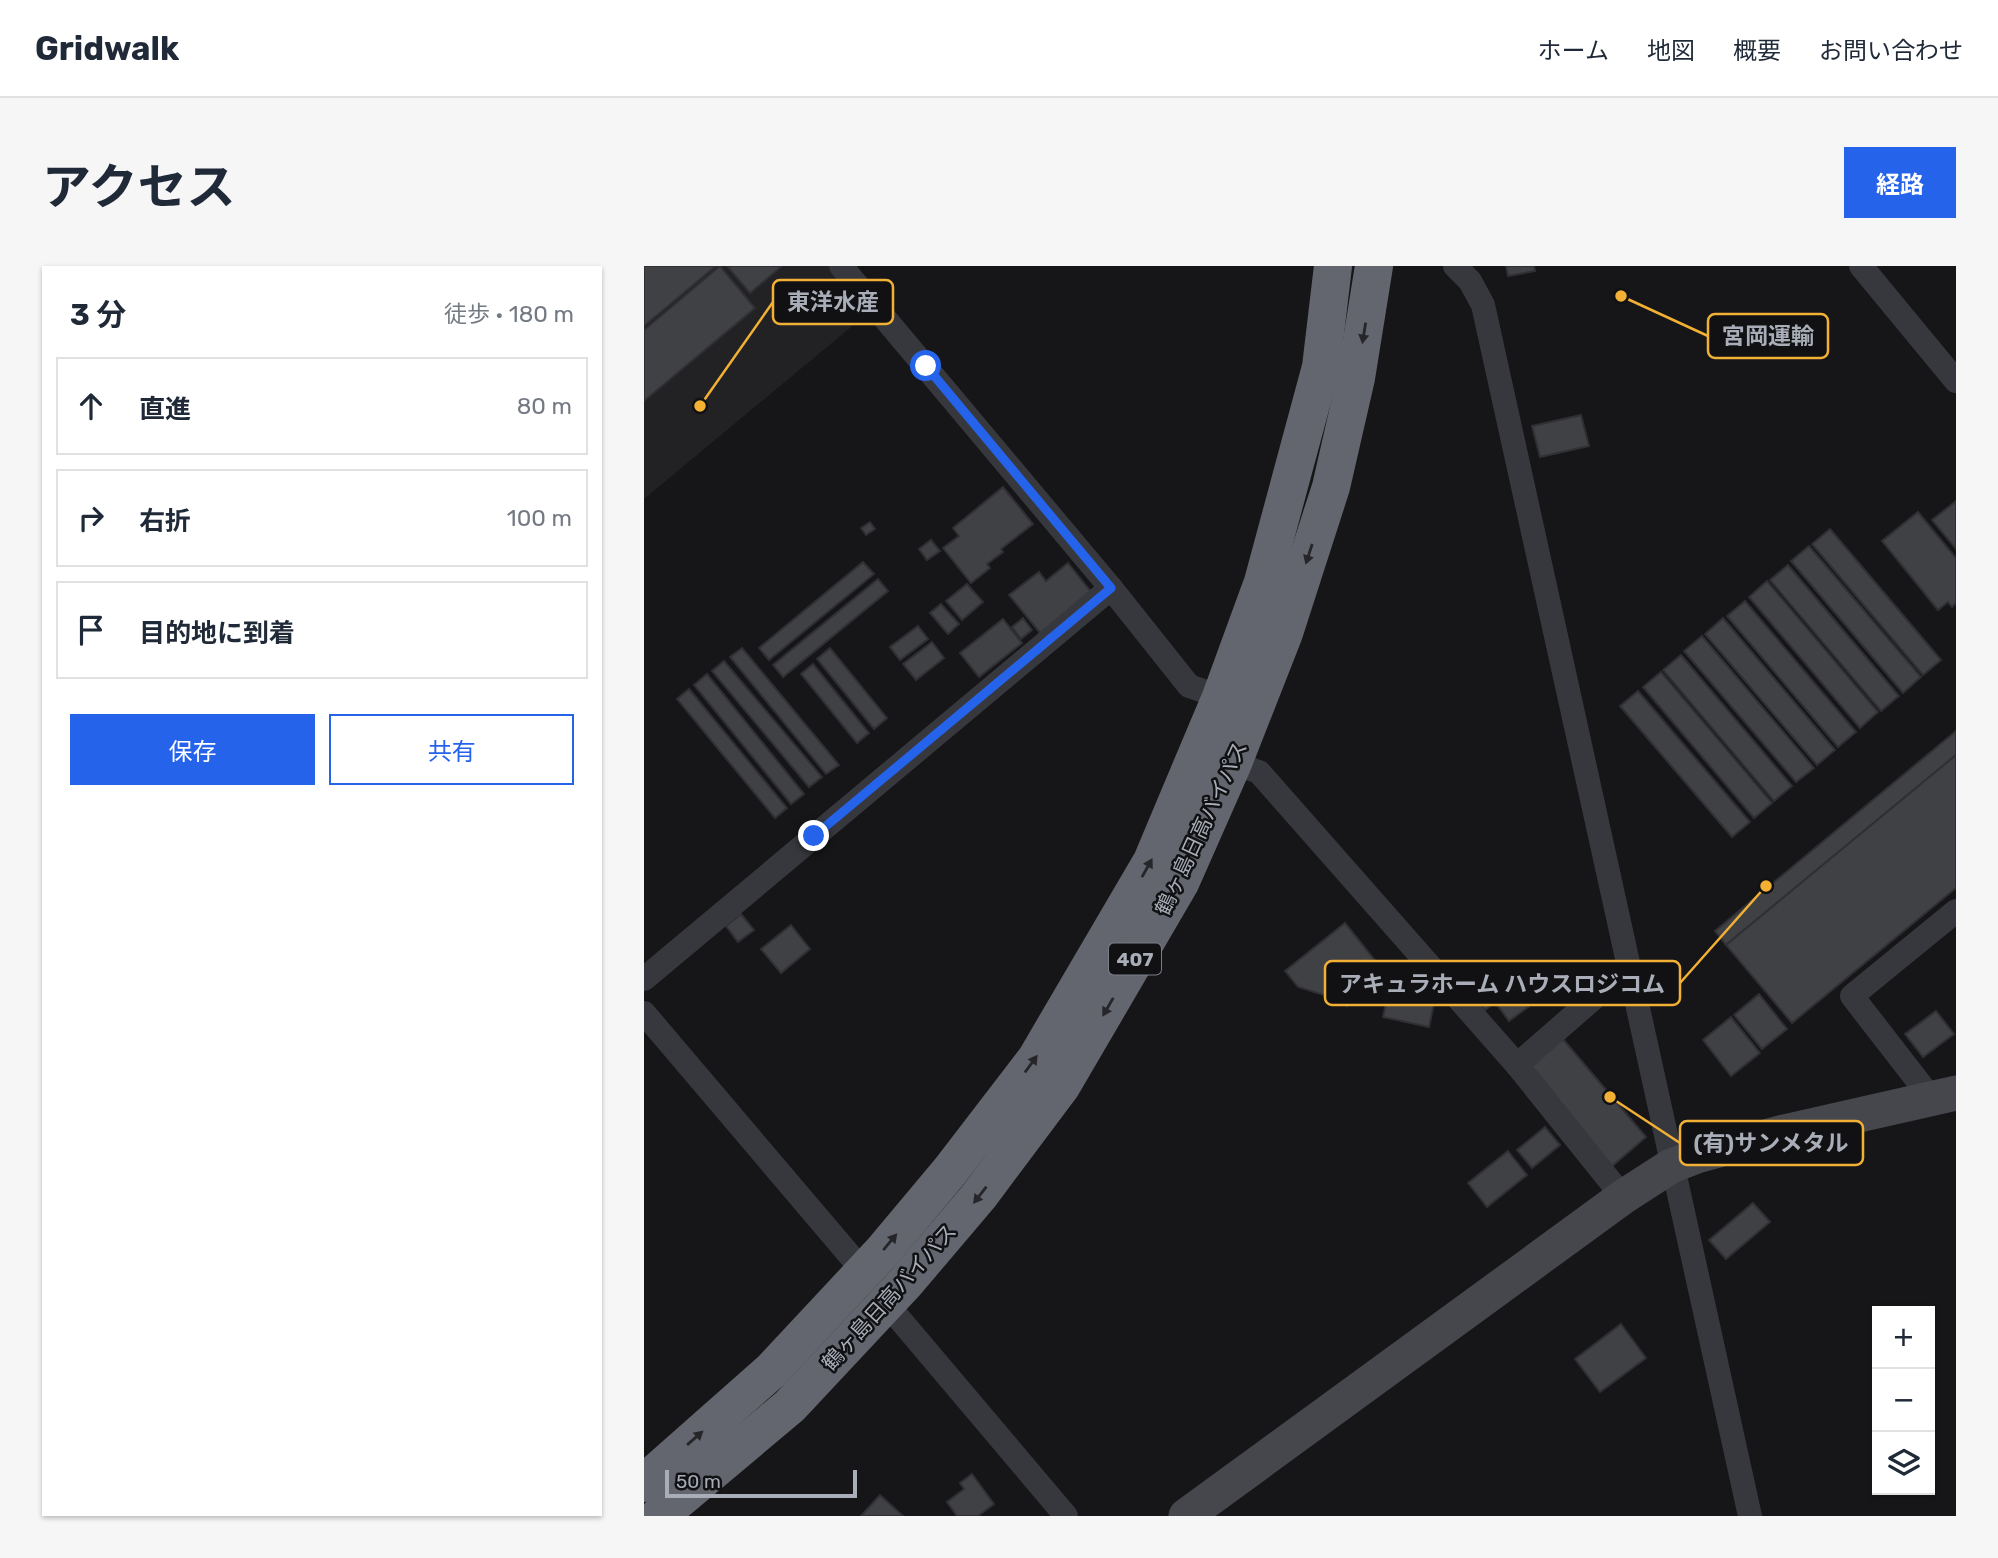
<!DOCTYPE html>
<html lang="ja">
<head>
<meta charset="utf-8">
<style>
	body { margin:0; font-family:Rubik,"Noto Sans JP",sans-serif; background:#f6f6f7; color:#1f2937 }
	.controls { position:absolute; right:21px; bottom:21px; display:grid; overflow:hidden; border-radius:0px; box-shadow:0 2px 5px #0004 }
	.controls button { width:63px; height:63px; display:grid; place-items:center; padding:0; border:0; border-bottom:2px solid #e0e1e3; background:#fff; color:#1f2937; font:35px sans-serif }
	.scale { position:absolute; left:21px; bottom:18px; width:192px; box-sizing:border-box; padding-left:7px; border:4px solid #a8adb8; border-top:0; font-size:19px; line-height:24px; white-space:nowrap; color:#a8adb8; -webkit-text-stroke:5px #111113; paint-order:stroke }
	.stop { position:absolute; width:21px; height:21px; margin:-16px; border:5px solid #2563eb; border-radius:50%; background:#fff }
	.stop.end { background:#2563eb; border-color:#fff; box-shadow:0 2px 7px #0008 }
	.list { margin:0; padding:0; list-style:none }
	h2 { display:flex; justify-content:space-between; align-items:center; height:91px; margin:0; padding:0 28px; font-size:30px }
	h2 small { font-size:23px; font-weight:400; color:#747a83 }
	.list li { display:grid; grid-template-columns:46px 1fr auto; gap:21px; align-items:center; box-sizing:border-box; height:98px; margin:0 14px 14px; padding:0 14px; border:2px solid #e0e1e3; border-radius:0px }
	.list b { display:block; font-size:26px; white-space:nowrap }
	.list em { font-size:23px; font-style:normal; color:#747a83 }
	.actions { display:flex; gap:14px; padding:21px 28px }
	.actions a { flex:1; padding:16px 0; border:2px solid #2563eb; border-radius:0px; text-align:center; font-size:24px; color:#2563eb }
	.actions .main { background:#2563eb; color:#fff }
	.icon { flex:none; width:38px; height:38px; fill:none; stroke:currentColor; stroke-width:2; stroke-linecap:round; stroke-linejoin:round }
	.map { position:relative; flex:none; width:1312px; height:1250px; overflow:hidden; border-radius:0px }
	header { display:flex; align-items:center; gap:42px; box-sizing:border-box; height:98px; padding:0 35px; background:#fff; border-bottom:2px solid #e0e1e3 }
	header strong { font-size:33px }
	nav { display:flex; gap:38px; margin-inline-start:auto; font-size:24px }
	.intro { display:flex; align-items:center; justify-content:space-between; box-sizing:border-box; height:168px; padding:0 42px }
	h1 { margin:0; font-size:49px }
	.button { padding:18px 32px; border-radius:0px; background:#2563eb; color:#fff; font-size:24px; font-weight:700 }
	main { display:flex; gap:42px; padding:0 42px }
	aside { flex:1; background:#fff; border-radius:0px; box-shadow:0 2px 5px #0004 }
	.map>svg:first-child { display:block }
	.built { fill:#222225 }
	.building { fill:#404145; stroke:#303034; stroke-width:2 }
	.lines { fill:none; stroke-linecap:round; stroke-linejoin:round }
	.street { stroke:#37383d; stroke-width:24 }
	.secondary { stroke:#45474d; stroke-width:35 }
	.highway { stroke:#63666e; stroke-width:38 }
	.oneway { fill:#26262a }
	.route { stroke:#2563eb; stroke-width:9 }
	.labels { text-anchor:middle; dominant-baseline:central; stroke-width:5; stroke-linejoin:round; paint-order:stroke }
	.shield { fill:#111113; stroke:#7b7e86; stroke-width:2 }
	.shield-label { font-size:19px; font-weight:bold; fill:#a8adb8 }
	.street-label { font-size:21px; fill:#a8adb8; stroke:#111113 }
	.leader { fill:none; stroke:#f2b134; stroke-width:2.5 }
	.callout-dot { fill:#f2b134; stroke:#111113; stroke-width:2.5 }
	.callout { fill:#111113; stroke:#f2b134; stroke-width:2.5 }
	.callout-label { font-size:23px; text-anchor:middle; font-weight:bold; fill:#a8adb8 }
</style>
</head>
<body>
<header>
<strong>Gridwalk</strong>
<nav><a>ホーム</a><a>地図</a><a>概要</a><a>お問い合わせ</a></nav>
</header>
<div class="intro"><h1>アクセス</h1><a class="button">経路</a></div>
<main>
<aside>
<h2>3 分<small>徒歩 · 180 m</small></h2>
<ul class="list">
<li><svg class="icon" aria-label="ahead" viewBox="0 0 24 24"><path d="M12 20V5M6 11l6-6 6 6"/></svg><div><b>直進</b></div><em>80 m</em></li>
<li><svg class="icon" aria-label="right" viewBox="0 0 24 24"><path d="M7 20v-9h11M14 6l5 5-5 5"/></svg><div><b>右折</b></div><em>100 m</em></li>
<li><svg class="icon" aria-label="arrive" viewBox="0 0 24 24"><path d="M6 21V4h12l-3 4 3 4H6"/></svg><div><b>目的地に到着</b></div></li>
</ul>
<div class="actions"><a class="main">保存</a><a>共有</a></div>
</aside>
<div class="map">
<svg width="1312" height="1250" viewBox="0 0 1312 1250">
	<rect width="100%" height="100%" fill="#161618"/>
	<polygon class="built" points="0,0 185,0 224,47 0,233"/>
	<g class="building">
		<polygon points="0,0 72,0 0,60"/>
		<polygon points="76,0 111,42 0,135 0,64"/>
		<polygon points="83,0 138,0 106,27"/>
		<polygon points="862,0 890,0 891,5 864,10"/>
		<polygon points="937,149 945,180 896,191 888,160"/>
		<polygon points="359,221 389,258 357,283 359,286 343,298 346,302 327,317 299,282 315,270 309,262"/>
		<polygon points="1312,235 1312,283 1288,254"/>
		<polygon points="1274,246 1312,292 1312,337 1308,341 1304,336 1294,344 1238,275"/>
		<polygon points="226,256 231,263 222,269 217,262"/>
		<polygon points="1186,263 1297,394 1279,409 1168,278"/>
		<polygon points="287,274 296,285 283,294 275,283"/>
		<polygon points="1165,280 1277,411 1259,427 1147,295"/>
		<polygon points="219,296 230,308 125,394 115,382"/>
		<polygon points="424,297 448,327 397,368 365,329 395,306 402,315"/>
		<polygon points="1144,299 1255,430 1237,445 1126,314"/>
		<polygon points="234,313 244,325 139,411 129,399"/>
		<polygon points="1123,315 1234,446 1216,462 1105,331"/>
		<polygon points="323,318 339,336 318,354 302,335"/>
		<polygon points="1101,335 1212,466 1194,481 1083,350"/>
		<polygon points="297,338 315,358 304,368 286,347"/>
		<polygon points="379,352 388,364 377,373 368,361"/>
		<polygon points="1079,352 1191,484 1173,499 1061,368"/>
		<polygon points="359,353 378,377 335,411 316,387"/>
		<polygon points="274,360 284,373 256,394 246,381"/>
		<polygon points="1058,370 1170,502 1152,516 1040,385"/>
		<polygon points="288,376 300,392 272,414 259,398"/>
		<polygon points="98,382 195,499 182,508 86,391"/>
		<polygon points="186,382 243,452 230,463 173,393"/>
		<polygon points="1037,389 1148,520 1130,535 1019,404"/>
		<polygon points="80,395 178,511 165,521 68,405"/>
		<polygon points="169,398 225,467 213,477 157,408"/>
		<polygon points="1017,406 1128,537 1110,552 999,421"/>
		<polygon points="63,408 160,528 147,538 50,419"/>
		<polygon points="45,423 143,542 131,552 33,433"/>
		<polygon points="994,425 1106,556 1088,571 976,440"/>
		<polygon points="1312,465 1312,489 1082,679 1071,665"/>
		<polygon points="1312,489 1312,622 1148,757 1082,679"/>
		<polygon points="97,648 110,664 94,676 82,660"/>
		<polygon points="701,657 738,703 710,726 714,731 703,740 699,735 654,721 641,705"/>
		<polygon points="147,659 166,683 137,707 117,683"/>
		<polygon points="889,695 909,723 865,755 851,736 841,744 825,723 849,706 858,718"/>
		<polygon points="746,719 792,728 785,761 739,751"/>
		<polygon points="1115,728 1143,763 1118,783 1090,749"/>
		<polygon points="1292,745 1310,768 1279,791 1261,768"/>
		<polygon points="1087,751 1116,787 1087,810 1059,774"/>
		<polygon points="918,772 1002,871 966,902 882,802"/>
		<polygon points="901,861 916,879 888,902 873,884"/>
		<polygon points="864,885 883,909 843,941 824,917"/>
		<polygon points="1109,937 1126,956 1082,993 1065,974"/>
		<polygon points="977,1058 1002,1092 956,1126 931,1093"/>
		<polygon points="328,1208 350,1238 334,1250 313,1250 303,1236 320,1223 316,1217"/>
		<polygon points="236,1229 259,1250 217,1250"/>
	</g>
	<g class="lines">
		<g class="street">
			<polyline points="197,0 467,322 545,420 577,431"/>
			<polyline points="811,0 826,15 839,39 1106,1250"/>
			<polyline points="1217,0 1312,115"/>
			<polyline points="589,497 615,506 873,799 979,931"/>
			<polyline points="0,713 467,322"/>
			<polyline points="0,747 220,1006"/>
			<polyline points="873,799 983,703"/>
			<polyline points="1287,832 1208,730 1312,645"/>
			<polyline points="242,1037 422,1250"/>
		</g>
		<polyline class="secondary" points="542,1250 979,931 1027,900 1056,889 1140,866 1312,827"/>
		<g class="highway">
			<polyline points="0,1217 128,1104 239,985 306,905 392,793 508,595 577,431 619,316 677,101 689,0"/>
			<polyline points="15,1250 146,1140 262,1016 335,930 418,819 536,617 589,497 640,367 687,221 712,112 730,0"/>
		</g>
	</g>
	<defs><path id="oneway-solid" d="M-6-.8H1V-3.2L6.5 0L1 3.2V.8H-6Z" transform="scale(1.75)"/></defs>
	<g class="oneway">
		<use href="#oneway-solid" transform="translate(720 67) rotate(99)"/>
		<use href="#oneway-solid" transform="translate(665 288) rotate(108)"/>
		<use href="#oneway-solid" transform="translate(503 602) rotate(-61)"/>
		<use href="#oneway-solid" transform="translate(464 741) rotate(120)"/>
		<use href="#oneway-solid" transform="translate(387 798) rotate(-54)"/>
		<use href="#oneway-solid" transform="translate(336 929) rotate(128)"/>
		<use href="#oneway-solid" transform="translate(246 976) rotate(-50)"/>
		<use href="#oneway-solid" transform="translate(51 1172) rotate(-41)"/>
	</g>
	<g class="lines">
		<polyline class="route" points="170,570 467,322 282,100"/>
	</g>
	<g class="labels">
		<rect class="shield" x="465" y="677.5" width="52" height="31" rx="5"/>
		<g class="shield-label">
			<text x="491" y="693">407</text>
		</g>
		<g class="street-label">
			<text transform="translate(557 562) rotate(-65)">鶴ヶ島日高バイパス</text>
			<text transform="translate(245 1031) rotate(-48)">鶴ヶ島日高バイパス</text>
		</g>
	</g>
	<path class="leader" d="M56 140L129 36M977 30L1064 70M1122 620L1036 717M966 831L1036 877"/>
	<g class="callout-dot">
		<circle cx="56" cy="140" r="7"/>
		<circle cx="977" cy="30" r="7"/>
		<circle cx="1122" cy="620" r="7"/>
		<circle cx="966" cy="831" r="7"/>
	</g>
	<g class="callout">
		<rect x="129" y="14" width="120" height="44" rx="7"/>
		<rect x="1064" y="48" width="120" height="44" rx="7"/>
		<rect x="681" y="695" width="355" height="44" rx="7"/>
		<rect x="1036" y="855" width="183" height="44" rx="7"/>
	</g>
	<g class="callout-label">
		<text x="189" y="44">東洋水産</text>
		<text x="1124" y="78">宮岡運輸</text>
		<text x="858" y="726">アキュラホーム ハウスロジコム</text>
		<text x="1127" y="885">(有)サンメタル</text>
	</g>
</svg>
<div class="controls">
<button>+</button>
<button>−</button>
<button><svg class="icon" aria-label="layers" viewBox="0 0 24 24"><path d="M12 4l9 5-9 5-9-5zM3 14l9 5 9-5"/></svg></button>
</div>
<div class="scale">50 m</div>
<div class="stop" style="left:282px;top:100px"></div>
<div class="stop end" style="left:170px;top:570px"></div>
</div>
</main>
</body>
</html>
